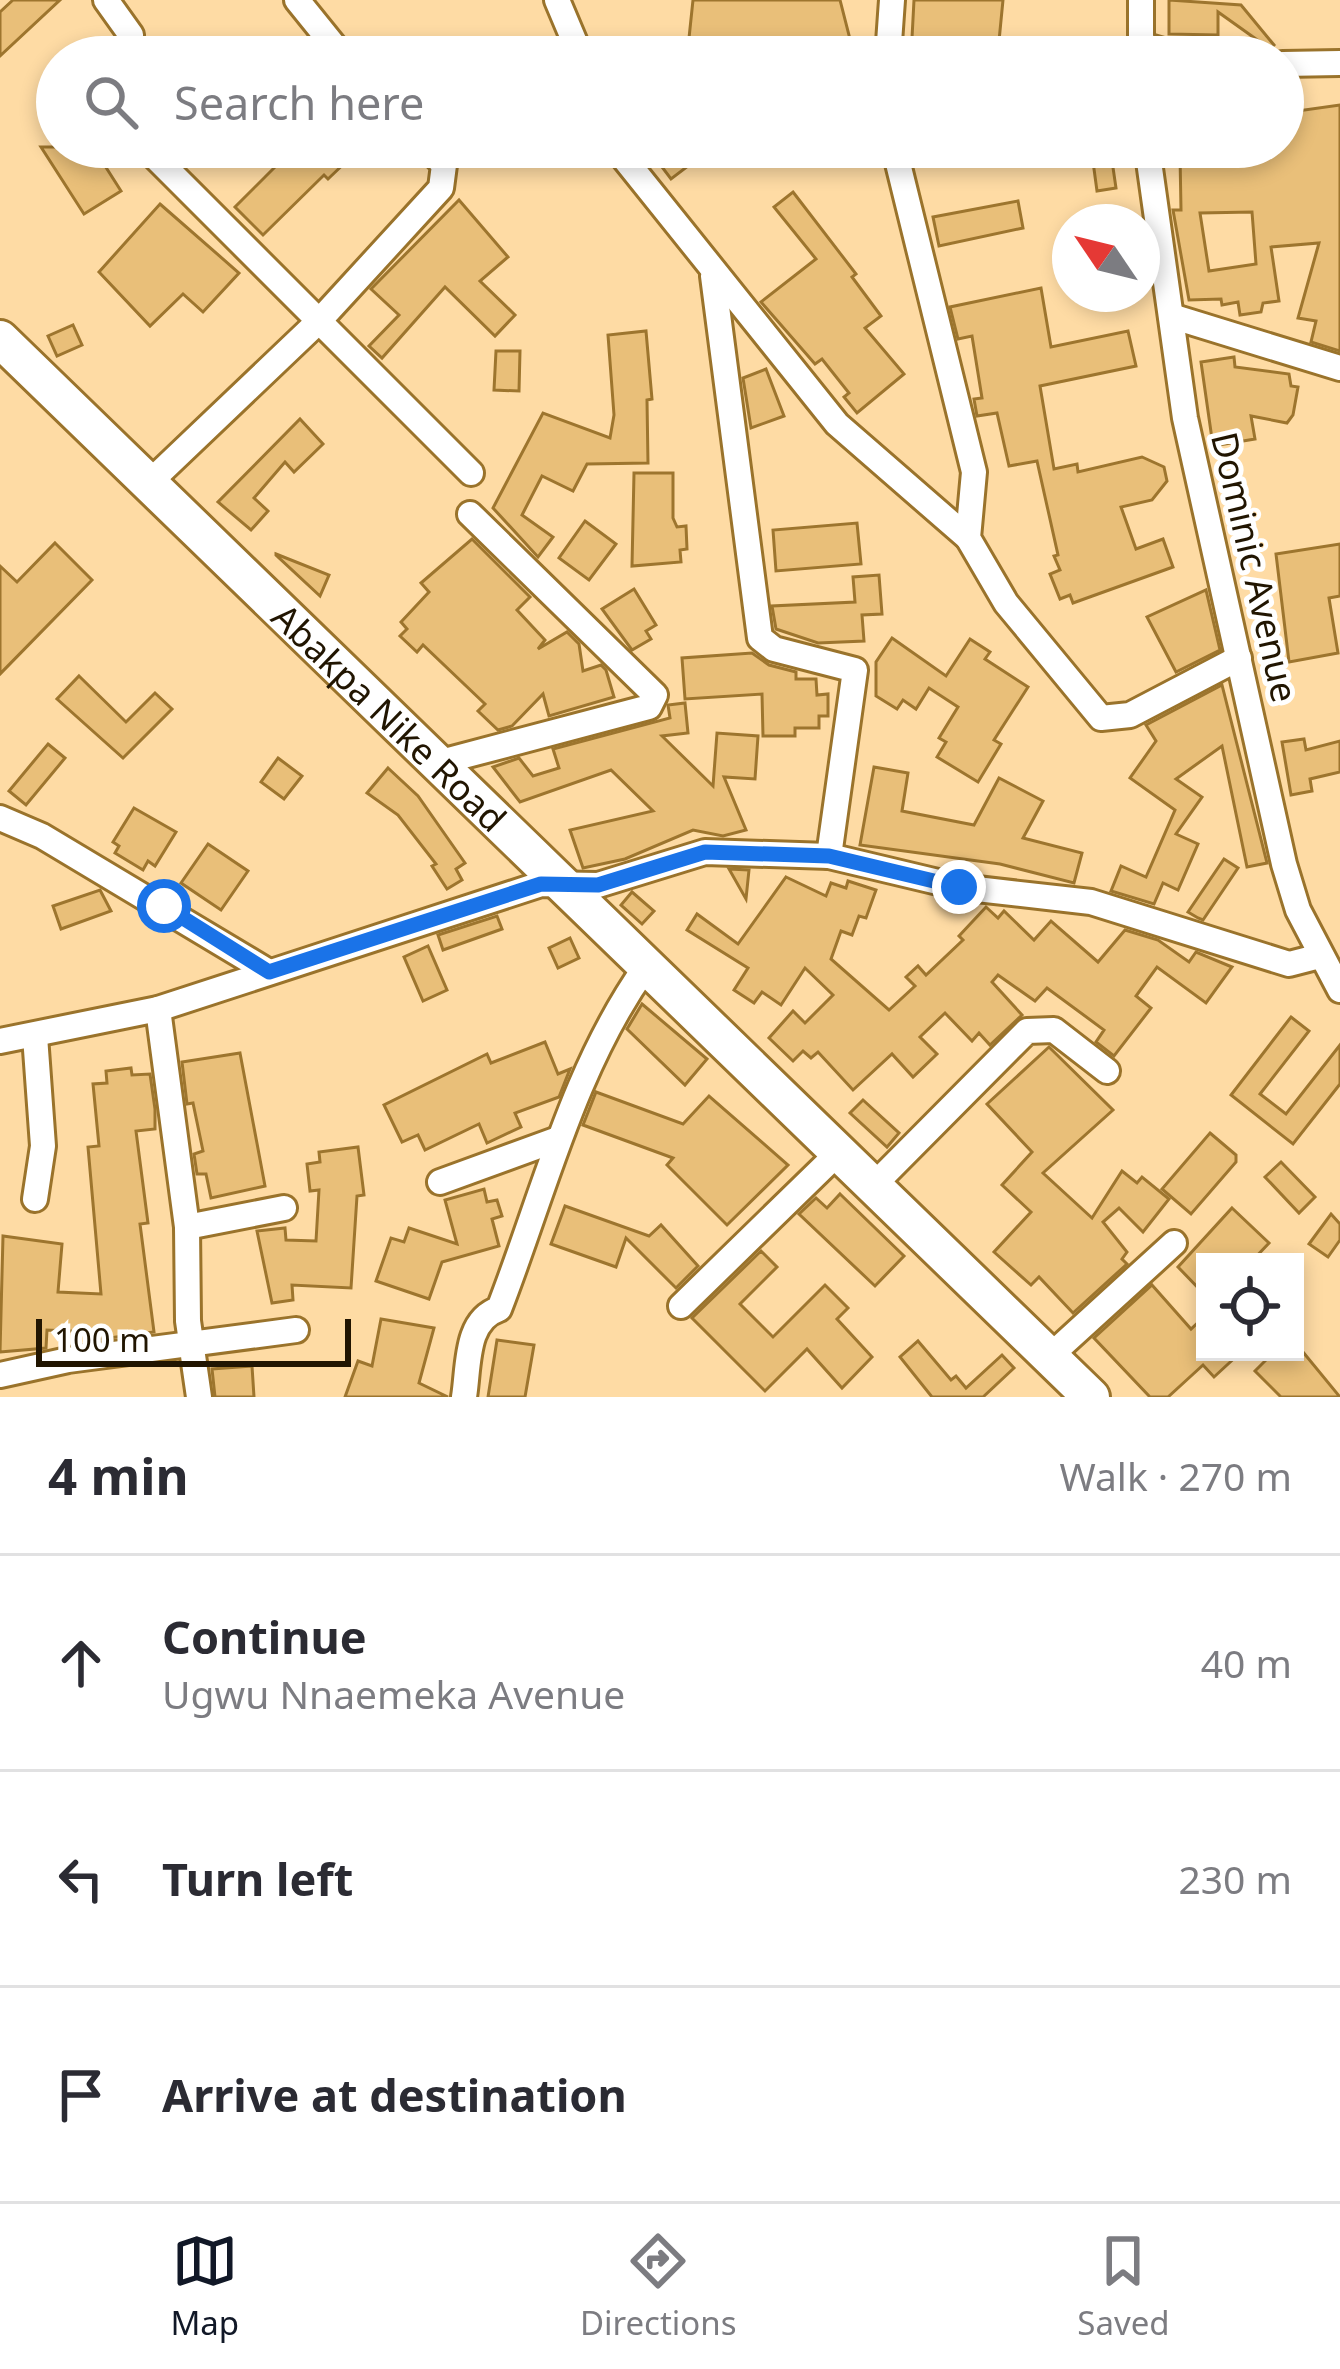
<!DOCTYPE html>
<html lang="en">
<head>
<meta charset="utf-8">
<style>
	body { margin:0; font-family:"Noto Sans",sans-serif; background:#f7f7f7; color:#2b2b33 }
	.controls { position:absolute; right:36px; bottom:36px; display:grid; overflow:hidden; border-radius:0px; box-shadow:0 6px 18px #0003 }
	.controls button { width:108px; height:108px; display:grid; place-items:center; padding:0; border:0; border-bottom:3px solid #e1e1e2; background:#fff; color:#2b2b33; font:60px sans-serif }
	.compass { position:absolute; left:1052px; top:204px; width:108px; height:108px; border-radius:50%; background:#fff; box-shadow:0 6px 18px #0003; rotate:305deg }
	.scale { position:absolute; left:36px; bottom:30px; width:315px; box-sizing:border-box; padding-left:12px; border:6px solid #211501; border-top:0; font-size:33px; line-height:42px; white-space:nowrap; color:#211501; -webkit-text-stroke:9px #fff; paint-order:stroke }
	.stop { position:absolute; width:36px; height:36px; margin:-27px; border:9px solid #1a73e8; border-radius:50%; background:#fff }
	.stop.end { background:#1a73e8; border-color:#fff; box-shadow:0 3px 12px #0008 }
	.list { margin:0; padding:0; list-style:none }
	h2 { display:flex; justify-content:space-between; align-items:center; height:156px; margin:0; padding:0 48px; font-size:51px }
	h2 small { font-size:39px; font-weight:400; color:#7c7c81 }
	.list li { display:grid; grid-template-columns:78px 1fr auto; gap:36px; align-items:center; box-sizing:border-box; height:216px; padding:0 48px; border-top:3px solid #e1e1e2 }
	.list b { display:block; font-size:45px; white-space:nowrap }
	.list p { margin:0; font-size:39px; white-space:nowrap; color:#7c7c81 }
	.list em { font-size:39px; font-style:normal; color:#7c7c81 }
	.icon { flex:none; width:66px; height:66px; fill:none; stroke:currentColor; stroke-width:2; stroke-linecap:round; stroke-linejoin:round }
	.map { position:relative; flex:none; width:1340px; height:1397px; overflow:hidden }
	.search { position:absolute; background:#fff; box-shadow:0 6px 18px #0003; left:36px; right:36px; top:36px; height:132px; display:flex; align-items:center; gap:30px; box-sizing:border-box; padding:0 42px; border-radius:66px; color:#7c7c81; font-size:45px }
	.sheet { height:804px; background:#fff }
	nav { display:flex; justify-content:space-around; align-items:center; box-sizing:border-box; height:168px; border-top:3px solid #e1e1e2; background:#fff; font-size:33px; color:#7c7c81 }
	nav a { display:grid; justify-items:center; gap:6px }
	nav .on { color:#111827 }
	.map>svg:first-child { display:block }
	.building { fill:#e9bf79; stroke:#9d752e; stroke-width:3; fill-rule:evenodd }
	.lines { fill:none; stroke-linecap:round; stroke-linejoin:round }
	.minor-casing { stroke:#9a732b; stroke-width:30 }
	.primary-casing { stroke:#9a732b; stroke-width:42 }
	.minor { stroke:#fff; stroke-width:24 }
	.primary { stroke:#fff; stroke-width:36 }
	.route { stroke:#1a73e8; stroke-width:15 }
	.labels { text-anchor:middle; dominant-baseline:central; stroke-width:10; stroke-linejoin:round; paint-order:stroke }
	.street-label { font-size:36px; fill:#211501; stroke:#fff }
</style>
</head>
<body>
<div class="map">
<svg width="1340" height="1397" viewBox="0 0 1340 1397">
	<rect width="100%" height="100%" fill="#fedba4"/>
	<g class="building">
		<polygon points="13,0 60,0 0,56 0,12"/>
		<polygon points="693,0 840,0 853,51 845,57 687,57"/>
		<polygon points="914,0 1003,0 999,41 977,38 977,57 911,57"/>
		<polygon points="1169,0 1241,5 1274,45 1270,49 1218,12 1218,35 1169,34"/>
		<polygon points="613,38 637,40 636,57 611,57"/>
		<path d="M 1340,105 L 1340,351 L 1311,342 L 1316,321 L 1298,318 L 1319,243 L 1271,247 L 1279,301 L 1263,303 L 1261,312 L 1240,315 L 1238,302 L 1222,305 L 1221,299 L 1189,300 L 1173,210 L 1181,210 L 1180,155 L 1283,147 L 1283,113 ZM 1252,212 L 1256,264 L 1209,271 L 1200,213 Z"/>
		<polygon points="41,147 93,147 121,191 84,214"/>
		<polygon points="295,147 344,147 352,156 328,179 324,175 263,235 235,207"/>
		<polygon points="672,147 713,147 671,179 656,159"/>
		<polygon points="1091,147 1110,147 1116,188 1097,191"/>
		<polygon points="793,192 856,274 852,277 881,316 865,328 904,374 857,413 844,397 849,393 822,359 815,364 761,302 816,259 774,207"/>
		<polygon points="459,200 508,257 480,281 515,315 495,336 445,287 382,358 369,346 399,315 371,289"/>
		<polygon points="1018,201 1023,228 939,246 933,217"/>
		<polygon points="160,204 239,273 203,312 183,294 150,326 99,272"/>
		<polygon points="1041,288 1051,347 1128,331 1136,366 1040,386 1054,469 1077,464 1078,472 1142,457 1164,467 1167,481 1152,500 1121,507 1136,549 1163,539 1173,567 1073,603 1070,595 1060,599 1050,574 1060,570 1054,556 1058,555 1037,461 1009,466 997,413 977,416 974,399 982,398 972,336 958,339 950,307"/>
		<polygon points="73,325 82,345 57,356 48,336"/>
		<polygon points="646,331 652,399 647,400 648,463 587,464 573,491 542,476 522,515 553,537 538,557 493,508 543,413 610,438 614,415 608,335"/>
		<polygon points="496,351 520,351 519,391 494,390"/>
		<polygon points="1234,357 1235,367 1289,374 1291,386 1298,387 1293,415 1287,423 1251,416 1255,439 1213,446 1201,362"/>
		<polygon points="766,369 784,416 751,428 743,378"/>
		<polygon points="300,419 323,444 294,472 285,462 254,498 268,511 251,530 218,502"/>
		<polygon points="634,473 673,473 673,518 677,527 686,526 687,549 680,550 681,562 632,566"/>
		<polygon points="585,521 616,544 589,580 559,558"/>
		<polygon points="857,523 861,564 776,571 773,530"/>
		<polygon points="472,539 530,597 517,610 545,640 538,649 567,632 579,644 583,671 601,665 606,670 614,697 549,716 543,694 512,726 498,730 478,711 485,704 423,645 417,652 400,636 407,629 401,622 429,592 421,583"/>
		<polygon points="55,543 92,580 0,674 0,566 17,582"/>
		<polygon points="1340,544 1340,596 1329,598 1338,653 1289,662 1276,554"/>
		<polygon points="276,554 329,575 320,596 276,555"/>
		<polygon points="879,575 882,614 862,615 864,641 818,643 776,629 772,606 855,602 853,577"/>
		<polygon points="634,589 656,625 646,631 651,639 632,650 602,609"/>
		<polygon points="1206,590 1220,650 1176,672 1147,617"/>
		<polygon points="892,638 946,676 970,639 990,652 985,659 1028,687 994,740 1001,744 978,782 937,757 946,742 939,738 958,707 929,688 916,709 903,700 897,709 876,696 876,662"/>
		<polygon points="752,653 769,665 796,672 796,679 816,679 817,695 828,694 828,716 819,716 819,728 795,728 795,736 763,736 762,694 685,699 682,658"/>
		<polygon points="79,676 126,722 155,693 172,709 123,758 57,699"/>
		<polygon points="1222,685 1267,863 1247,867 1222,746 1176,779 1202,797 1176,834 1198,844 1178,890 1163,883 1154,904 1111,891 1121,866 1146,877 1175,810 1130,778 1156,741 1146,725"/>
		<polygon points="685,703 688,733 662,736 713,786 717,733 758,736 755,779 724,777 746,830 723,836 693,830 625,859 583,868 570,830 653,811 611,770 520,802 493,767 519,758 533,776 559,768 553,749 670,718 668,705"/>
		<polygon points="1304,739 1306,750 1340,741 1340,772 1310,779 1312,791 1291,795 1282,742"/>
		<polygon points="48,744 65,758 26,805 9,791"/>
		<polygon points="278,758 302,776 284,799 261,782"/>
		<polygon points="874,767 908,773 902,811 974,825 999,778 1043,801 1023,838 1082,853 1074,883 1000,864 860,845"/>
		<polygon points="388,768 418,796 465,863 456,869 462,880 447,889 432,866 436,864 398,815 367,793"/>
		<polygon points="134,808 176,832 155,866 148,861 143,870 115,853 119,846 113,842"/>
		<polygon points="208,844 248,871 221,910 181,883"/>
		<polygon points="1224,859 1238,868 1203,920 1198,918 1188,912"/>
		<polygon points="729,869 749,870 746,899"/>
		<polygon points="786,877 826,896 831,883 846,888 848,881 876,890 866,918 859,916 852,935 841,931 831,959 889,1010 915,986 906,977 918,966 926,975 963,940 959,936 986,907 998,918 1004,911 1034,940 1051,921 1098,962 1125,930 1158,940 1189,962 1196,952 1232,967 1206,1003 1157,967 1136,996 1151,1008 1114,1056 1096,1042 1104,1030 1047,988 1035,1001 998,975 992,982 1022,1015 990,1045 979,1033 972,1041 945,1013 920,1037 937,1054 913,1077 892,1054 853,1090 818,1052 811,1058 803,1051 793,1061 769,1038 793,1011 805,1023 833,995 805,968 781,1005 762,992 754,1003 734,990 748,968 687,930 697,914 738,944"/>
		<polygon points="100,890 111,911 61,929 53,906"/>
		<polygon points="632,892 654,911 642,924 621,905"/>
		<polygon points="497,916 502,929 443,950 438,935"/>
		<polygon points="570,938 579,958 558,968 549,948"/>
		<polygon points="428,946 447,990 423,1001 404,957"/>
		<polygon points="642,1004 707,1059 685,1085 627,1029"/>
		<polygon points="1291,1017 1309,1031 1260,1094 1286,1114 1340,1045 1340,1084 1293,1144 1231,1095"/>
		<polygon points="545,1042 558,1074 570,1069 559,1097 515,1113 521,1127 487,1143 479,1124 425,1150 418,1135 402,1142 384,1105 487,1054 491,1063"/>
		<polygon points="1049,1047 1113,1110 1043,1173 1092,1218 1122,1171 1137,1183 1142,1177 1169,1199 1143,1232 1119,1208 1103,1222 1127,1252 1122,1259 1127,1264 1073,1313 1039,1277 1031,1285 994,1252 1031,1212 1002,1185 1032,1152 987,1104"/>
		<polygon points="240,1053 265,1186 211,1198 206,1174 197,1174 194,1154 203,1151 193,1103 187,1104 182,1062"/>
		<polygon points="131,1068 132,1075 150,1074 155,1109 155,1129 136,1131 148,1223 140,1224 154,1332 94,1340 94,1332 47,1330 46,1348 0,1352 3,1236 62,1244 58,1292 101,1294 88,1147 99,1146 93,1084 107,1083 106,1071"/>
		<polygon points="596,1092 683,1124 709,1096 788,1165 727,1225 667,1165 673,1158 583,1125"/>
		<polygon points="863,1100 899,1133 887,1147 850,1113"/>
		<polygon points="1210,1133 1236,1155 1236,1162 1191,1214 1162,1189"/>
		<polygon points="358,1147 364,1195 357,1196 351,1288 292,1285 293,1300 272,1303 257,1231 285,1228 286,1240 316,1241 319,1190 310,1191 307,1164 320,1162 319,1152"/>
		<polygon points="1281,1162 1315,1197 1299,1213 1265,1177"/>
		<polygon points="484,1189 487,1202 497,1200 502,1216 492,1219 499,1246 442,1262 429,1299 376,1281 391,1238 404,1242 409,1228 457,1244 445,1200"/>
		<polygon points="840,1194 904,1256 875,1286 799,1214 816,1198 827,1208"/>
		<polygon points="565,1206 649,1236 661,1225 698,1266 676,1288 626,1238 616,1267 551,1244"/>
		<polygon points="1232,1208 1269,1243 1251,1262 1205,1262 1205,1295 1178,1267"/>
		<polygon points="1331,1214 1340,1224 1340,1240 1328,1257 1309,1244"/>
		<polygon points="761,1251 777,1267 740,1304 773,1337 825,1285 848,1308 837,1319 872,1357 842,1388 807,1349 765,1391 692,1318"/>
		<polygon points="1152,1285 1191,1329 1205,1316 1205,1352 1241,1352 1214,1377 1203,1365 1168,1397 1150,1397 1094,1338"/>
		<polygon points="381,1319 434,1328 419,1383 448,1397 345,1397 358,1361 372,1366"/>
		<polygon points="497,1340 534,1345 525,1397 488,1397"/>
		<polygon points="918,1341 951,1380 956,1376 966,1388 1002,1355 1014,1368 983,1397 932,1397 900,1357"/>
		<polygon points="1274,1352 1303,1352 1340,1397 1281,1397 1255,1371"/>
		<polygon points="252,1366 254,1397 215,1397 212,1369"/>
	</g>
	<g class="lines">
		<defs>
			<g id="minor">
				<polyline points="106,0 131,35 123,57"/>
				<polyline points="297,0 343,57"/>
				<polyline points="557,0 581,57"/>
				<polyline points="1141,0 1141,57"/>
				<polyline points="1142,45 1183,57"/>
				<polyline points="888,57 892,0"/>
				<polyline points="1283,64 1340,63"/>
				<polyline points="145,147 471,473"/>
				<polyline points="615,147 837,424 968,538"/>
				<polyline points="894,147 974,472 968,538 1006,603 1101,718 1130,715 1239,658"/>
				<polyline points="1147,147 1185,418 1284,864 1298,910 1340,990"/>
				<polyline points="713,276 760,638 774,649 855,670 829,856"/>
				<polyline points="1171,316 1340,368"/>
				<polyline points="151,481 320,320 441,188 444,165 427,147"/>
				<polyline points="437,763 649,707 655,695 470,514"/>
				<polyline points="0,818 42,836 269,972"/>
				<polyline points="158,1009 187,1227 188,1321 199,1397"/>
				<polyline points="0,1041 158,1009 541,884 598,885 705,852 829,856 959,887 1091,902 1289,964 1320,956"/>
				<polyline points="440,1182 558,1139"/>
				<polyline points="875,1184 1027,1031 1054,1030 1107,1071"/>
				<polyline points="35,1199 43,1146 35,1036"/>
				<polyline points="187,1227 284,1208"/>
				<polyline points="681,1306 839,1152"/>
				<polyline points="1049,1357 1174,1243"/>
				<polyline points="0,1375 68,1360 296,1330"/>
				<path d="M 464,1397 C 469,1366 465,1320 499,1309 C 544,1193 573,1070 645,968"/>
			</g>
			<g id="primary">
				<path id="s1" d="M 0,339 L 1091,1397"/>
			</g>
		</defs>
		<use href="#minor" class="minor-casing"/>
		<use href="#primary" class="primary-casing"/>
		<use href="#minor" class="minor"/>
		<use href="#primary" class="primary"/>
	</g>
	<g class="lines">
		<polyline class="route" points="164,906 269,972 541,884 598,885 705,852 829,856 959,887"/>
	</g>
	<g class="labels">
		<g class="street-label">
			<text transform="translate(1255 567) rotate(77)">Dominic Avenue</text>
			<text stroke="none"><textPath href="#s1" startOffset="543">Abakpa Nike Road</textPath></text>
		</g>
	</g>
</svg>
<div class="controls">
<button><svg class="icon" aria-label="locate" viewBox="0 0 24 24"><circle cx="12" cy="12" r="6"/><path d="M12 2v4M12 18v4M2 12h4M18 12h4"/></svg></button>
</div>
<svg class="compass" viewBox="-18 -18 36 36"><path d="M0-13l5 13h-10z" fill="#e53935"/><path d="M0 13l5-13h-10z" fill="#7c7c81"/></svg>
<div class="scale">100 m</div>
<div class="stop" style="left:164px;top:906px"></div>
<div class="stop end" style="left:959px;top:887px"></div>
<div class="search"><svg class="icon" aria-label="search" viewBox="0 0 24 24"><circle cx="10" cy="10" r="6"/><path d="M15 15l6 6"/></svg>Search here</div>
</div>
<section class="sheet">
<h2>4 min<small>Walk · 270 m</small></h2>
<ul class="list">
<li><svg class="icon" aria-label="ahead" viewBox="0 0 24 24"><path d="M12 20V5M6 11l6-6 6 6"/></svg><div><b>Continue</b><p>Ugwu Nnaemeka Avenue</p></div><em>40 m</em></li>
<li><svg class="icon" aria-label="left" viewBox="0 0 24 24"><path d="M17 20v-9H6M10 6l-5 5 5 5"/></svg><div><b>Turn left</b></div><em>230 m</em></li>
<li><svg class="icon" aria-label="arrive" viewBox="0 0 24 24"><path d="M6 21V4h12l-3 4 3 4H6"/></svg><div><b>Arrive at destination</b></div></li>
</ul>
</section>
<nav>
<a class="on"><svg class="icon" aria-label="map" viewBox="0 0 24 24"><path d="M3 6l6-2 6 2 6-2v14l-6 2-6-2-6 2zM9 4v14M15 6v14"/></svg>Map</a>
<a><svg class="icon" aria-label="directions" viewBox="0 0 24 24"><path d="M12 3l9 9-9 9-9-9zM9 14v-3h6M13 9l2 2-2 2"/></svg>Directions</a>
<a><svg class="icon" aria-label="saved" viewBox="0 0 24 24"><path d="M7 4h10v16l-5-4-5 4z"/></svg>Saved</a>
</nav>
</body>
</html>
